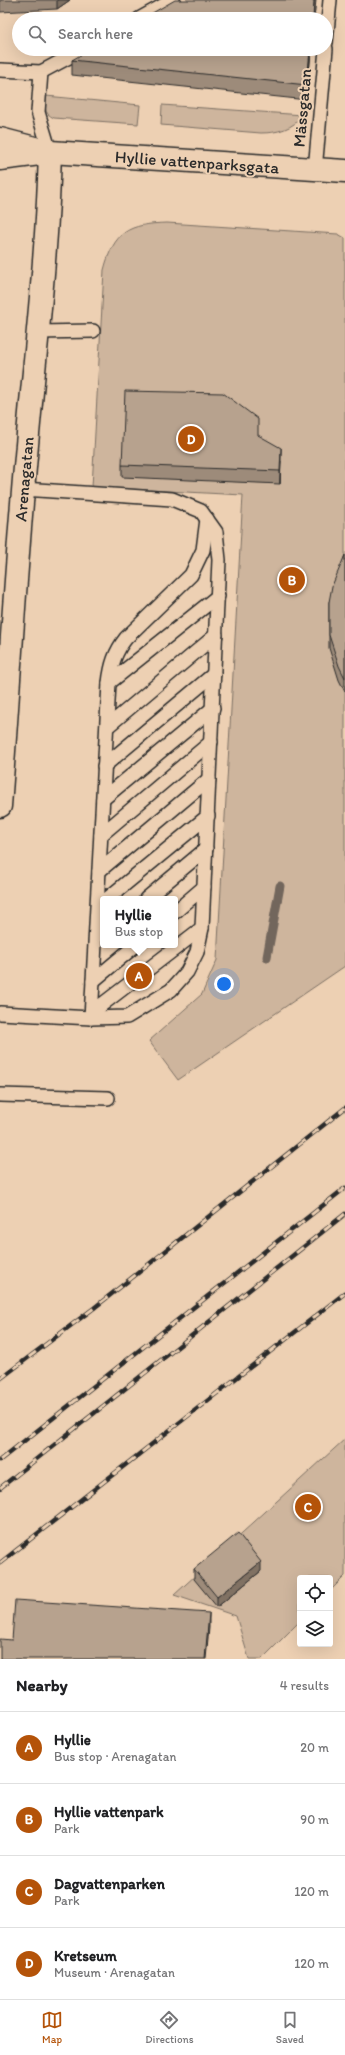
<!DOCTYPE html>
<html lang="en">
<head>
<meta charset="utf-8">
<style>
	body { margin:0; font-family:Itim,sans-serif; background:#f6f6f6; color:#202124 }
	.controls { position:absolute; right:12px; bottom:12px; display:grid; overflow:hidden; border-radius:4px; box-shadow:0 4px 16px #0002 }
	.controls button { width:36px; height:36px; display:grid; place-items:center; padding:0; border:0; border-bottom:1px solid #e0e0e0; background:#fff; color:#202124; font:20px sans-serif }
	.you { position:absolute; left:224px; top:984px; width:14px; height:14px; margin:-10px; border:3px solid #fff; border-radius:50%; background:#1a73e8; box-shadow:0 0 0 6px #1a73e833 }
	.badge { display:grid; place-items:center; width:26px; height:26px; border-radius:50%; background:#b45309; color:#fff; font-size:13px; font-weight:700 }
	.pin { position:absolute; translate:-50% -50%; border:2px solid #fff; box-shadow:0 1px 4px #0006 }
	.popup { position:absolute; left:100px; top:896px; width:78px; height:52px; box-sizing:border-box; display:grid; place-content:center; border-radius:4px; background:#fff; filter:drop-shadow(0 1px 3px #0005); font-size:13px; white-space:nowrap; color:#757577 }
	.popup b { font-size:15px; color:#202124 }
	.popup::after { content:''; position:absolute; left:50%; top:100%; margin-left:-8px; border:8px solid transparent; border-top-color:#fff }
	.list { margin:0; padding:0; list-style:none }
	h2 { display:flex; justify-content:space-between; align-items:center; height:52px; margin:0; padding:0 16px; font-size:17px }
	h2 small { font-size:13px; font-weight:400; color:#757577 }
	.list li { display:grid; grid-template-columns:26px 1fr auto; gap:12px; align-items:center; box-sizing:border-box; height:72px; padding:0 16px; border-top:1px solid #e0e0e0 }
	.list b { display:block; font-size:15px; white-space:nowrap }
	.list p { margin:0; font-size:13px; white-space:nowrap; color:#757577 }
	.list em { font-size:13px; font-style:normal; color:#757577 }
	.icon { flex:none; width:22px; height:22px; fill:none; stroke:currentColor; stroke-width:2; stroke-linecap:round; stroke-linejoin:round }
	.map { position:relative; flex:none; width:345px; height:1659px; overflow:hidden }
	.search { position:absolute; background:#fff; box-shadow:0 4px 16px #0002; left:12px; right:12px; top:12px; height:44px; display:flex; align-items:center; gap:10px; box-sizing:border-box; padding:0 14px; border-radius:22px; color:#757577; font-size:15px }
	.sheet { height:340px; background:#fff }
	nav { display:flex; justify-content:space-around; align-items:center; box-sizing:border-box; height:56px; border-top:1px solid #e0e0e0; background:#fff; font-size:11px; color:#757577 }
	nav a { display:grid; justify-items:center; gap:2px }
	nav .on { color:#b45309 }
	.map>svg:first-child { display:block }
	.green { fill:#ceb59d; stroke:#7c7064 }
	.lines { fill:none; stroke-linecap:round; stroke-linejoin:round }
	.stream { stroke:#72665c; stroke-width:9 }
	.service-casing { stroke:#2b2b2b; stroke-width:16 }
	.minor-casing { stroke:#2b2b2b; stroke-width:25 }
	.tertiary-casing { stroke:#2b2b2b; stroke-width:25 }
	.service { stroke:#edd0b3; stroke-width:13 }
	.minor { stroke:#edd0b3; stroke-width:22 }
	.tertiary { stroke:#edd0b3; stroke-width:22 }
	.rail-casing { stroke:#2b2b2b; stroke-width:4.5 }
	.rail { stroke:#edd0b3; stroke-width:3; stroke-dasharray:9; stroke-linecap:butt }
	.wall { fill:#9d8b7a; stroke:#2b2b2b }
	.shaded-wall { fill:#807163; stroke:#2b2b2b }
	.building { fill:#b7a28e; stroke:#2b2b2b }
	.labels { text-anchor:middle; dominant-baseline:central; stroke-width:4; stroke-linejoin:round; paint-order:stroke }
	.street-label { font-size:17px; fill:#2b2b2b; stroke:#edd0b3 }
</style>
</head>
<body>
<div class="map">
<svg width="345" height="1659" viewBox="0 0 345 1659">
	<rect width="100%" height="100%" fill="#edd0b3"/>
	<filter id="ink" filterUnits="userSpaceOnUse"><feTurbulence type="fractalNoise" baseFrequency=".025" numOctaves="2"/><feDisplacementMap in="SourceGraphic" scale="8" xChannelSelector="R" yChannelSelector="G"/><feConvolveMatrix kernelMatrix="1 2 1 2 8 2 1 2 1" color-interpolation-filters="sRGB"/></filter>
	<g filter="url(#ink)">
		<g class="green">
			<path d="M 46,96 L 140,105 L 138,124 L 54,118 C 43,113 45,106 46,96 Z"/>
			<path d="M 162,105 L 303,115 C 293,129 277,133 261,133 L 161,125 Z"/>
			<path d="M 167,223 L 338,234 L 345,238 L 345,966 L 178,1080 L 149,1041 L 202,994 L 217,960 L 243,495 L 92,487 L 104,270 C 114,231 129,224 167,223 Z"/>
			<polygon points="345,1439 345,1576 330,1591 330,1578 300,1578 300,1621 262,1659 249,1659 236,1616 174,1595"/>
		</g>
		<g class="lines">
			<polyline class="stream" points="267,957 280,886"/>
			<defs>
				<g id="service">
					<polyline points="139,19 173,0"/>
					<polyline points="326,43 330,0"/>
					<polyline points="0,70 41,72 84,49"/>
					<polyline points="41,72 38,112 50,152"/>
					<polyline points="315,170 326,49"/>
					<polyline points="39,332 93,331"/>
					<polyline points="109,683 218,596"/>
					<polyline points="107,727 216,635"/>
					<polyline points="104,766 214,674"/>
					<polyline points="103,799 213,708"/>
					<polyline points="101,835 211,742"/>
					<polyline points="99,871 209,779"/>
					<polyline points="107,899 208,816"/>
					<polyline points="146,899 206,849"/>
					<polyline points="175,912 204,887"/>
					<polyline points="93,981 136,945"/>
					<polyline points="0,1013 91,1018 127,1017 171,990 187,972 197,952 202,928 219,560 216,532 201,511 172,499 23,489"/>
					<polyline points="91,1013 202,928"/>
					<path d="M 91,1018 L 109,683 C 111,665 115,652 126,638 L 191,575 L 203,550 L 207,519"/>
					<polyline points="0,1095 108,1098"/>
				</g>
				<path id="minor" d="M 0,806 C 8,701 14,596 23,491 C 32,378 47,266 50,152"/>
				<g id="tertiary">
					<polyline points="0,139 50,152 345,171"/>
					<polyline points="0,159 40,154"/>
				</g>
			</defs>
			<use href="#service" class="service-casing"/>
			<use href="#minor" class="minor-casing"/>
			<use href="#tertiary" class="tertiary-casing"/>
			<use href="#service" class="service"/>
			<use href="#minor" class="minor"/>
			<use href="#tertiary" class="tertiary"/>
			<defs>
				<g id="rail">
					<polyline points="0,1379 94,1308 345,1108"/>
					<polyline points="0,1460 345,1188"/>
					<polyline points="0,1488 345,1214"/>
					<polyline points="0,1563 345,1293"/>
				</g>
			</defs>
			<use href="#rail" class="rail-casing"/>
			<use href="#rail" class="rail"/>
		</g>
		<g class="wall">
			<polygon points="0,0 70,0 57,9 0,12"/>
			<polygon points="311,49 307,100 72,75 72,60"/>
			<polygon points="258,435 281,461 280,484 122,477 122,465"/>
			<polygon points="345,555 345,692 339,680 329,648 329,602"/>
			<polygon points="194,1569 261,1571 217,1607 194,1579"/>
		</g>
		<g class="shaded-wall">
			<polygon points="57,0 70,0 57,9"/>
			<polygon points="314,0 316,0 314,19 313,19"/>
			<polygon points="310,49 311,49 307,100 307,85"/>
			<polygon points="281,448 281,461 280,484 280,471"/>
			<polygon points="261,1562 261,1571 217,1607 217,1597"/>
			<polygon points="209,1613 209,1628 206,1659 205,1659"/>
		</g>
		<g class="building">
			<polygon points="175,0 314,0 313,19 142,19"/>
			<polygon points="91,49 310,49 307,85 72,60"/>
			<polygon points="125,391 223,393 258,419 258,435 281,448 280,471 122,465"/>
			<polygon points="345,555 345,678 339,666 329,635 329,602 332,586"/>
			<polygon points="238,1533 261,1562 217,1597 194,1569"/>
			<polygon points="15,1600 209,1613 205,1659 0,1659 0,1639 12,1640"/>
		</g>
	</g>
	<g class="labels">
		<g class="street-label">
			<text transform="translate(302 108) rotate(-85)">Mässgatan</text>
			<text transform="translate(197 162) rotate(4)">Hyllie vattenparksgata</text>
			<text transform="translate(24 479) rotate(-85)">Arenagatan</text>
		</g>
	</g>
</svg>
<div class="controls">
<button><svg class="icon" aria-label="locate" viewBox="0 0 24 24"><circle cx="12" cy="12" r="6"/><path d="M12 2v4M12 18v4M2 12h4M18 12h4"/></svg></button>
<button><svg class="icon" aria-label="layers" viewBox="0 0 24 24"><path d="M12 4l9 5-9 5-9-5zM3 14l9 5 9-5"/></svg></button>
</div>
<div class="you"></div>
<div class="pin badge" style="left:139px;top:976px">A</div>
<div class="popup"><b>Hyllie</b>Bus stop</div>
<div class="pin badge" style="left:292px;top:580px">B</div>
<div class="pin badge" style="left:308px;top:1507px">C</div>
<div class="pin badge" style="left:191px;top:439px">D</div>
<div class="search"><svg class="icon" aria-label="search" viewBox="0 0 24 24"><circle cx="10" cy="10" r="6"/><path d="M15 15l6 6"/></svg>Search here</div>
</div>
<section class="sheet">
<h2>Nearby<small>4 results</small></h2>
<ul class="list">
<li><span class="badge">A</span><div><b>Hyllie</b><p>Bus stop · Arenagatan</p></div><em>20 m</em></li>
<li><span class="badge">B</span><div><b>Hyllie vattenpark</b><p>Park</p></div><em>90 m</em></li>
<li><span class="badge">C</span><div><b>Dagvattenparken</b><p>Park</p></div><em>120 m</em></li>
<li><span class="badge">D</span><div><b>Kretseum</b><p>Museum · Arenagatan</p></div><em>120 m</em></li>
</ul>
</section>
<nav>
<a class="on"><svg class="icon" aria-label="map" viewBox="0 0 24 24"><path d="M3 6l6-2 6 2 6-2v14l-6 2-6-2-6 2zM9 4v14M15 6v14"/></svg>Map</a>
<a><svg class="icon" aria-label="directions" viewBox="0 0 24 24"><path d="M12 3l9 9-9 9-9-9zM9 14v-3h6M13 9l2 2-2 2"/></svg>Directions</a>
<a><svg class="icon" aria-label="saved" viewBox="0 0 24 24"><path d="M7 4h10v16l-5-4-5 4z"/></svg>Saved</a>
</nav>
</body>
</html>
